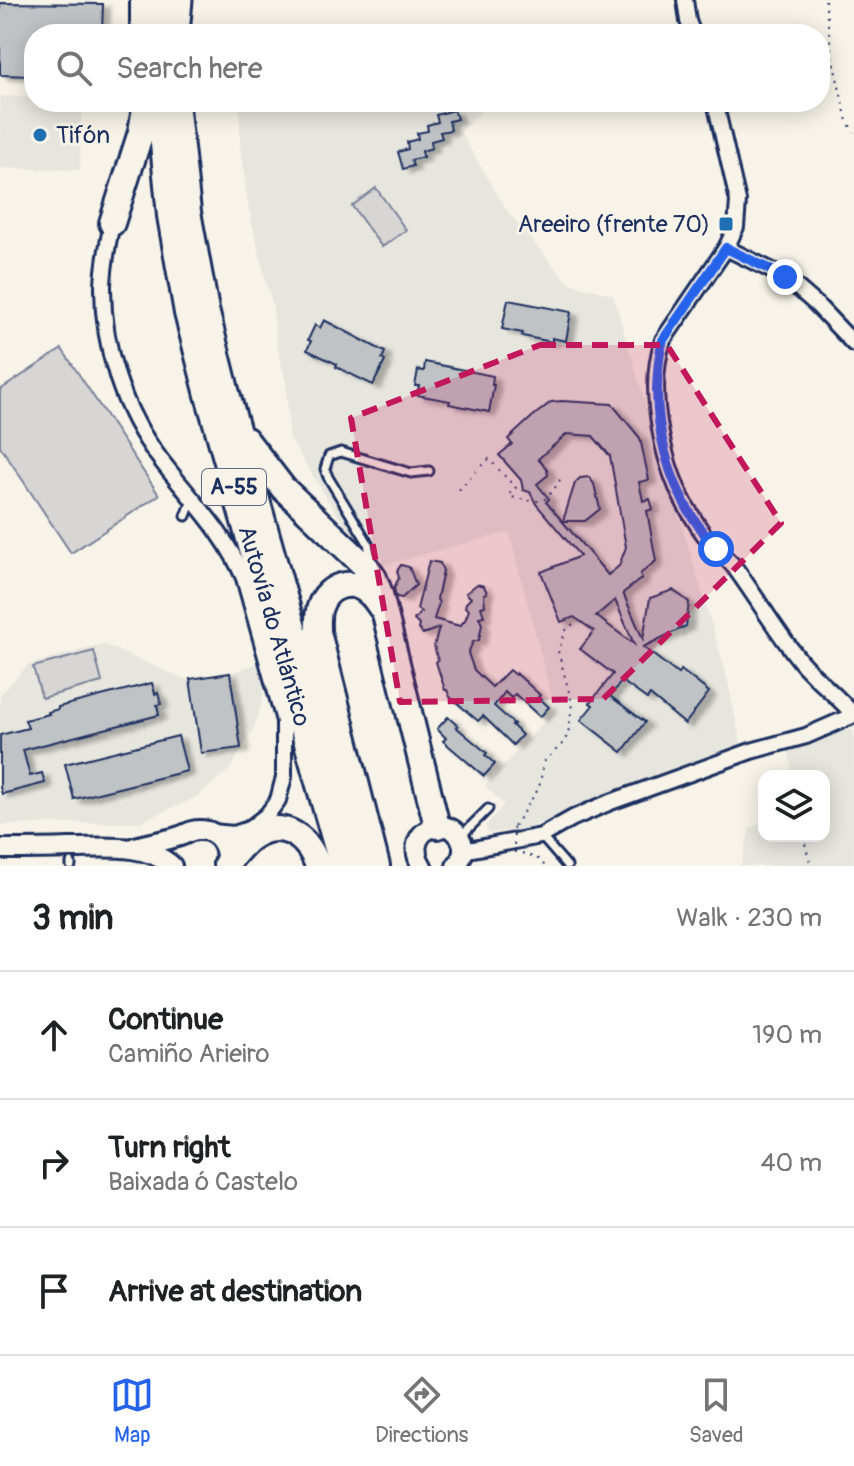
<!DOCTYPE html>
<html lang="en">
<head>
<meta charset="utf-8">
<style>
	body { margin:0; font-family:Pangolin,sans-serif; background:#f6f6f6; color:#202124 }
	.controls { position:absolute; right:24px; bottom:24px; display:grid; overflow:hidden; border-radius:16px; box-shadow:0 4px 20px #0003 }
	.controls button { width:72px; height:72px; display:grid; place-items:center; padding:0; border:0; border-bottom:2px solid #e0e0e0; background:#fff; color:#202124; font:40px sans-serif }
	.stop { position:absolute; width:24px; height:24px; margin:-18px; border:6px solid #2563eb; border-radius:50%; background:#fff }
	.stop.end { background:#2563eb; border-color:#fff; box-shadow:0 2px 8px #0008 }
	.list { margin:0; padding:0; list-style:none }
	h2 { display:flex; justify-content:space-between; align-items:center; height:104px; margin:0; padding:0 32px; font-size:34px }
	h2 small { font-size:26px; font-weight:400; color:#757577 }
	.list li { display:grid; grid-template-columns:52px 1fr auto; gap:24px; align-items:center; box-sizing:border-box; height:128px; padding:0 32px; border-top:2px solid #e0e0e0 }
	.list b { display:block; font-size:30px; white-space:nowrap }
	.list p { margin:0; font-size:26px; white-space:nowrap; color:#757577 }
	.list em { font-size:26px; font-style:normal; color:#757577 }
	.icon { flex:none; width:44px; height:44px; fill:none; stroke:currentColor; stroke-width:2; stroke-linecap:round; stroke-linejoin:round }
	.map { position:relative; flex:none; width:854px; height:866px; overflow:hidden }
	.search { position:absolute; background:#fff; box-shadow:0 4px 20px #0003; left:24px; right:24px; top:24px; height:88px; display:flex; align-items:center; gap:20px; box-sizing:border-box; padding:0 28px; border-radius:32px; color:#757577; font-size:30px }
	.sheet { height:488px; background:#fff }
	nav { display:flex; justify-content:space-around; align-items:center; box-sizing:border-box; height:112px; border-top:2px solid #e0e0e0; background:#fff; font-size:22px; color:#757577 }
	nav a { display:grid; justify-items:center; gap:4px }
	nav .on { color:#2563eb }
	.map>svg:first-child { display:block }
	.built { fill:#e6e5de }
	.grass { fill:#d7d6d4; stroke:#798299; stroke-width:2 }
	.building { fill:#c0c3c5; stroke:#1b2f5e; stroke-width:2; fill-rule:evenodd; filter:url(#shadow) }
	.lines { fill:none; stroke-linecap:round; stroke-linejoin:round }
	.service-casing { stroke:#1b2f5e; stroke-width:13 }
	.minor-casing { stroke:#1b2f5e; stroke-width:20 }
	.secondary-casing { stroke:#1b2f5e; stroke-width:24 }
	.motorway-casing { stroke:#1b2f5e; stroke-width:30 }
	.path { stroke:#1b2f5e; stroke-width:2; stroke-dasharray:2 6; stroke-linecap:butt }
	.service { stroke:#f7f3e8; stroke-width:7 }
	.minor { stroke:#f7f3e8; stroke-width:14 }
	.secondary { stroke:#f7f3e8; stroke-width:18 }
	.motorway { stroke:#f7f3e8; stroke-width:24 }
	.path-bridge { stroke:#1b2f5e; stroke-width:2; stroke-dasharray:2 6; stroke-linecap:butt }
	.route { stroke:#2563eb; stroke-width:10 }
	.marked { fill:#c2185b; fill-opacity:0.2; stroke:#c2185b; stroke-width:6; stroke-dasharray:16 10; stroke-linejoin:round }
	.poi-dot { fill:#1f6fb2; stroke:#f7f3e8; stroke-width:3 }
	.labels { text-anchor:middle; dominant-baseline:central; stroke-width:6; stroke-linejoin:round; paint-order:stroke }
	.shield { fill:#f7f3e8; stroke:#5d6a87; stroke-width:2 }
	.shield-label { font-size:22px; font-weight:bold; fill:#1b2f5e }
	.poi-label { font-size:24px; fill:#1b2f5e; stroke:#f7f3e8; text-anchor:start }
	.street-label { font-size:24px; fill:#1b2f5e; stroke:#f7f3e8 }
</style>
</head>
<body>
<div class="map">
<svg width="854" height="866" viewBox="0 0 854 866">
	<defs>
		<filter id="shadow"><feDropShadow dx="7" dy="4" stdDeviation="2" flood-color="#0004"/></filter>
	</defs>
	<rect width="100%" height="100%" fill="#f7f3e8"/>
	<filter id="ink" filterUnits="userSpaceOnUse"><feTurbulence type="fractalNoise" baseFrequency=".0125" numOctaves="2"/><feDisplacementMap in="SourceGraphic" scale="16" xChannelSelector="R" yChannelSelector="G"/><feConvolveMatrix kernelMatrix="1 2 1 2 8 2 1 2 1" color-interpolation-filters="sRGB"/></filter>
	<g filter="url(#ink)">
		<g class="built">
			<polygon points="0,96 34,97 34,102 82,102 80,170 0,168"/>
			<polygon points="238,102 490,102 460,132 508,212 537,247 569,283 613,295 726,673 742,749 534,826 519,830 490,833 487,831 486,826 504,804 485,786 555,710 509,532 383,565 378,545 372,534 356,541 329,502 289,437 286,383 277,345 272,302 266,282 248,205 240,144 240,111"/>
			<polygon points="103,644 184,679 230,673 259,663 264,676 262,703 253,730 230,769 197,797 140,822 0,825 0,695 28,665"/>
			<polygon points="845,727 854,731 854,866 741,866 750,828 764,823 764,836 824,836 824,776 793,776 788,749"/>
		</g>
		<g class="grass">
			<polygon points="376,188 406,230 382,247 352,206"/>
			<polygon points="62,349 159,495 71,553 0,446 0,390"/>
			<polygon points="94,651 102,682 42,698 33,667"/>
		</g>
		<g class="building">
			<polygon points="0,3 103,4 102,34 34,34 34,76 0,75"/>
			<polygon points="454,110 457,119 449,121 451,130 440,132 442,138 431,141 432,148 422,151 423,157 411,160 413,166 403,169 398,152 408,149 407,142 418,139 417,133 428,131 427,125 438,122 436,115"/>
			<polygon points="508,300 571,312 566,341 552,338 552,342 522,336 523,333 502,329"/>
			<polygon points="324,320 385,352 382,359 385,361 373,385 336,367 337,364 307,350 311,341 308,340 315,325 320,328"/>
			<polygon points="425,362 493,376 492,385 494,385 489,412 449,404 450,401 417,395 419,386 415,386 418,370 424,371"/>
			<path d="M 562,401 L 612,404 L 640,438 L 649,480 L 639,482 L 643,501 L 650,499 L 653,509 L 647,511 L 656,561 L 640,574 L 642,578 L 623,593 L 643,639 L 650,598 L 673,590 L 689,602 L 686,626 L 643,647 L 678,674 L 681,670 L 709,692 L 685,724 L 650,695 L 647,699 L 622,681 L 610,696 L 645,722 L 622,752 L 581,720 L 593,705 L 590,703 L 613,674 L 580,649 L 594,631 L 574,617 L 561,622 L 541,572 L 580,556 L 536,504 L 530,492 L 523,490 L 521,480 L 499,455 L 512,444 L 508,439 L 532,417 L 551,402 ZM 567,434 L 593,436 L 610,456 L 626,547 L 619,566 L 608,575 L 546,502 L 549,499 L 537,484 L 548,475 L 547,469 L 538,459 ZM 615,600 L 634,644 L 596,616 Z"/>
			<polygon points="589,477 594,484 600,509 585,521 563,521 575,483 580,478"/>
			<polygon points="429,561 440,563 443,571 437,599 439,603 434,619 460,626 465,620 469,610 465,607 466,603 471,598 466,593 477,584 484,586 487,593 484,594 485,606 481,607 484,616 479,617 482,624 479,640 473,642 468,653 474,670 492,687 509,670 515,675 516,673 540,695 538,697 549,707 540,717 515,694 511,698 505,692 494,706 514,724 512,725 522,735 513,745 483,716 478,721 450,697 447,690 445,690 436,662 438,660 434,646 439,628 423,634 418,629 419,625 414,620 421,612 417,609"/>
			<polygon points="401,565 409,567 416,585 402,598 396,597 394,588 399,578 397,571"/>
			<polygon points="230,673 241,748 201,753 190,679"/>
			<polygon points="152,683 155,694 158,693 161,704 157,705 159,715 23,750 30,776 42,773 45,783 2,794 0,787 0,735 28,728 25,720 49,714 48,712 58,709 58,707"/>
			<polygon points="448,717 458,726 456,727 487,753 485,755 495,764 484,776 443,741 446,738 437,729"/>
			<polygon points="178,736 187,771 74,799 65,764"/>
		</g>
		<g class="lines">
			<defs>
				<g id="service">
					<polyline points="185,34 188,0"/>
					<polyline points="186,516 192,500"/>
					<polyline points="369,564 371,559 368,543 328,477 325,469 329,456 341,452 411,473 429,471"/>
					<polyline points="461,836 488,809"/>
					<polyline points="541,836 567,866"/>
					<polyline points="71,863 71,866"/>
				</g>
				<g id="minor">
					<polyline points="685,0 688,21 693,34"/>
					<polyline points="138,34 138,0"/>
					<path d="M 715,102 L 738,201 L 736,227 L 726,248 L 663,340 C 646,391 663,471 692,516 C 699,528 708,541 718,551 C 723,556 730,561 735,568 C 758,599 777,633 802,663 C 818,681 838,697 854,715"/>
					<path d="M 113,216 C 109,240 103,264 103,288 C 103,348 123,411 160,459 C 191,500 223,529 244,578 L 284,721 L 284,777 L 278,800 L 267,815 L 249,829 L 234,834 L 212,832"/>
					<polyline points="726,248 785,277 816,304 854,344"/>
					<polyline points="463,851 541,836 573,818 608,803 751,751 806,736 854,715"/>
				</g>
				<g id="secondary">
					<path d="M 135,847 C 149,843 165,841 180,836 C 186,834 191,830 198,830 C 219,829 229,848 225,866"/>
					<path d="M 0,849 C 23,849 46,849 69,848 C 103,848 145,842 172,866"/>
					<path d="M 422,866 C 400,831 450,810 462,842 C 465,851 462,859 456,866"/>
				</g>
				<g id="motorway">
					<polyline points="174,0 174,34"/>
					<polyline points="153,34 153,0"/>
					<polyline points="159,102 170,216 187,313 208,395 342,866"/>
					<polyline points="176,102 188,212 206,310 226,390 360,866"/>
					<polyline points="112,223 141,132 146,102"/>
					<polyline points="246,440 283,488 367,568 374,578 380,594 437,826"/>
					<path d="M 226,864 C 233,856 240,847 248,840 C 278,816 307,834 318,866"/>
					<path d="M 377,866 L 318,632 C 318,624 317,615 320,607 C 327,585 353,577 370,594 C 375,598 378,604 382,609"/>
				</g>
			</defs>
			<use href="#service" class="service-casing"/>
			<use href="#minor" class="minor-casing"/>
			<use href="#secondary" class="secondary-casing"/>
			<use href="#motorway" class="motorway-casing"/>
			<g class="path">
				<polyline points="825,0 832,56 847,121 854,132"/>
				<path d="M 482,466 L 489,459 L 516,488 L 509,494 L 511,497 C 546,504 544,505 563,475"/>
				<polyline points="459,490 476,471"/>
				<polyline points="514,826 539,788 544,762 565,741 569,729 572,703 558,651 567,628 577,622"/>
				<polyline points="803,836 811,866"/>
				<polyline points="522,853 538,859 545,866"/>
			</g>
			<use href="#service" class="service"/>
			<use href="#minor" class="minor"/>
			<use href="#secondary" class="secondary"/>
			<use href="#motorway" class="motorway"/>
			<polyline class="path-bridge" points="513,827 515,853"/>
		</g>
	</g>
	<g class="lines" filter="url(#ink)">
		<path class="route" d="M 716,549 C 707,537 698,526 690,513 C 668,476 657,432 657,389 C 658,371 658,356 663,340 L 726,248 L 785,277"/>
	</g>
	<path class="marked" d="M 540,345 L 667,345 L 781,523 L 603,699 L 400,702 L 351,418 Z"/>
	<g class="poi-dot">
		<circle cx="40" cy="135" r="8"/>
		<rect x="718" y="216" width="16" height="16" rx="4"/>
	</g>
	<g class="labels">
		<rect class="shield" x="202" y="469" width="64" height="36" rx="6"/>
		<g class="shield-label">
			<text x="234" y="487">A-55</text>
		</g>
		<g class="poi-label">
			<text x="56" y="135">Tifón</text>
			<text x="710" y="224" text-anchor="end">Areeiro (frente 70)</text>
		</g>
		<g class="street-label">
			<text transform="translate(274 626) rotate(74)">Autovía do Atlántico</text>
		</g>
	</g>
</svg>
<div class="controls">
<button><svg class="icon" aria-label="layers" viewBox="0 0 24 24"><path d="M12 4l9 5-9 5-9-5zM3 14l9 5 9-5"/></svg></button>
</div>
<div class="stop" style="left:716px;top:549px"></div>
<div class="stop end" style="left:785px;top:277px"></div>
<div class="search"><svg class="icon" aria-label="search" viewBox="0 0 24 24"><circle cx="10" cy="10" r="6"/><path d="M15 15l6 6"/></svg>Search here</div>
</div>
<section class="sheet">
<h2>3 min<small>Walk · 230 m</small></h2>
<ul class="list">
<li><svg class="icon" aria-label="ahead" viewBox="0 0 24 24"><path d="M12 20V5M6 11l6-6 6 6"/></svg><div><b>Continue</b><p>Camiño Arieiro</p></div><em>190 m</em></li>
<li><svg class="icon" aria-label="right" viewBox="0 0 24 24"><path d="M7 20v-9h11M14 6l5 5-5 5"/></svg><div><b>Turn right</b><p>Baixada ó Castelo</p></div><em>40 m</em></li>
<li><svg class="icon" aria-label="arrive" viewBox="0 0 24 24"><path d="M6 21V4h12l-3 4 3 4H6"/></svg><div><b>Arrive at destination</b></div></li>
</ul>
</section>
<nav>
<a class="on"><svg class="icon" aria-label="map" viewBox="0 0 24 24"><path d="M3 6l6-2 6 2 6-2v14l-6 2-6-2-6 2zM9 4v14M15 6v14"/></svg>Map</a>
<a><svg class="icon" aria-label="directions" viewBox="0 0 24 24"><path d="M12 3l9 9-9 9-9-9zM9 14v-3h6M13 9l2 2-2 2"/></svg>Directions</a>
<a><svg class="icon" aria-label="saved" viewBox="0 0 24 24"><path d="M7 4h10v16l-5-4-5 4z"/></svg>Saved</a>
</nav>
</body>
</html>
